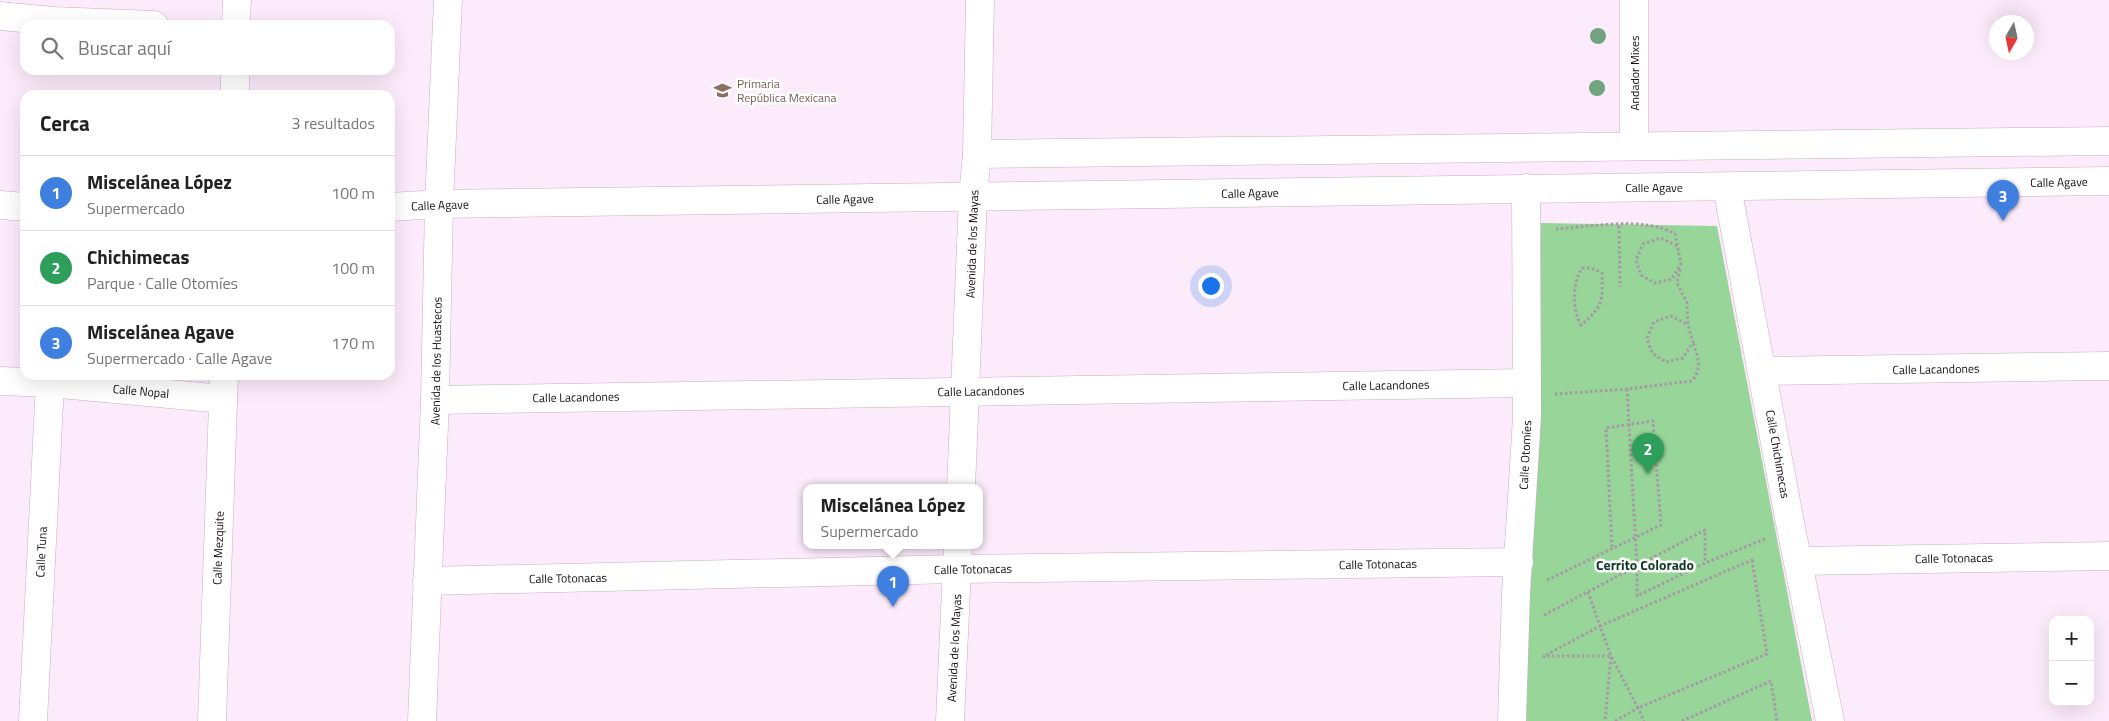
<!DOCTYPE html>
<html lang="es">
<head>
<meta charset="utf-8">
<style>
	body { margin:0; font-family:"Titillium Web",sans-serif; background:#f2f2f2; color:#222 }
	.controls { position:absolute; right:15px; bottom:15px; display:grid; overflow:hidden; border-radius:10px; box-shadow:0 5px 20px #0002 }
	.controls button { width:45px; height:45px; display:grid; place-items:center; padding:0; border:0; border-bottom:1px solid #e0e0e0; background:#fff; color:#222; font:25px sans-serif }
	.compass { position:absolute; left:1989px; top:15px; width:45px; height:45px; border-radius:50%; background:#fff; box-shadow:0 5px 20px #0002; rotate:189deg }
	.you { position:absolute; left:1210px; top:285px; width:18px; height:18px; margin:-12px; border:4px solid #fff; border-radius:50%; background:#1a73e8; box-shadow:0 0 0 8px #1a73e833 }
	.badge { display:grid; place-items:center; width:32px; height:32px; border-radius:50%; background:#db2777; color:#fff; font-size:16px; font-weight:700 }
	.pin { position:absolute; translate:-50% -41px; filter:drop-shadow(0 1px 2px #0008) }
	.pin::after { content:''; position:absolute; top:26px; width:18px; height:15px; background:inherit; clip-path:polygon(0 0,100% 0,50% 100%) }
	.popup { position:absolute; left:803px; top:484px; width:180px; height:65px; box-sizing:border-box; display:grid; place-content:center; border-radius:10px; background:#fff; filter:drop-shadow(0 1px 4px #0005); font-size:16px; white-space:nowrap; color:#767676 }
	.popup b { font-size:19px; color:#222 }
	.popup::after { content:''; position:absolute; left:50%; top:100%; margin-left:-10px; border:10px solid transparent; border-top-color:#fff }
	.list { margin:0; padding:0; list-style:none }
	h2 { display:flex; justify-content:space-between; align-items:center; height:65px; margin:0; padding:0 20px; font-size:21px }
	h2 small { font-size:16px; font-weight:400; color:#767676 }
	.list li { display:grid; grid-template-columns:32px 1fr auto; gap:15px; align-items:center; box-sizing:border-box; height:75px; padding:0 20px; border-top:1px solid #e0e0e0 }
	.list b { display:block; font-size:19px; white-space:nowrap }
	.list p { margin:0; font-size:16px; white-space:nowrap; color:#767676 }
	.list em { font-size:16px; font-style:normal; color:#767676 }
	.icon { flex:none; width:28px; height:28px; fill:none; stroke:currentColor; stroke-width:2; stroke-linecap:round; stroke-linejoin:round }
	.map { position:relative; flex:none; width:2109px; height:721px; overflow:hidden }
	.search { position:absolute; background:#fff; box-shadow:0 5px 20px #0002; left:20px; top:20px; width:375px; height:55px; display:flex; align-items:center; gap:12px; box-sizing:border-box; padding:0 18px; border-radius:15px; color:#767676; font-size:19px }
	.panel { position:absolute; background:#fff; box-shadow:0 5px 20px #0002; left:20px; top:90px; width:375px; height:290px; border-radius:15px }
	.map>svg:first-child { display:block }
	.green { fill:#98d599 }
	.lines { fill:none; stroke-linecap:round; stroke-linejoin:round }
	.minor-casing { stroke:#c9adc7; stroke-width:29 }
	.tertiary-casing { stroke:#c9adc7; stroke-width:29 }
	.path { stroke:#a698a5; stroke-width:3; stroke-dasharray:2.5 2.5; stroke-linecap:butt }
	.minor { stroke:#fff; stroke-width:28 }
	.tertiary { stroke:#fff; stroke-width:28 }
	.tree { fill:#71a47e }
	.labels { text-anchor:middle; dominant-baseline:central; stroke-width:5; stroke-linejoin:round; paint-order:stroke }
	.street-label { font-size:12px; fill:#160d16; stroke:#fff }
	.education-label { font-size:12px; fill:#785e54; stroke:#fff; text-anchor:start }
	.neighbourhood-label { font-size:14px; font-weight:bold; fill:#103a25; stroke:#fff }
</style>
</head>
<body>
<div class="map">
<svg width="2109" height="721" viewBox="0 0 2109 721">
	<rect width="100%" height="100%" fill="#fcebfb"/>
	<polygon class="green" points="1541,223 1717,226 1812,721 1521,721"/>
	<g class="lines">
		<defs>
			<g id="minor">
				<polyline points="1634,0 1634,146"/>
				<polyline points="0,16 53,21 154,25"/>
				<polyline points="236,25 237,0"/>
				<polyline points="235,95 235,70"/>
				<polyline points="977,154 2109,141"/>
				<polyline points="1727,187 1791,528 1830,721"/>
				<polyline points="0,205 25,207"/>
				<polyline points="390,207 439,204 2109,181"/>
				<polyline points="1763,371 2109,366"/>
				<polyline points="0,381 50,383 223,399"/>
				<polyline points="435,400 1526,383"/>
				<polyline points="1799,561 2109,556"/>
				<polyline points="427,581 957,569 1519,562"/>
				<polyline points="33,721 50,383"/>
				<polyline points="212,721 224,375"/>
				<polyline points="422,721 435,400 439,204 448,0"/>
				<polyline points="1512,721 1516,593 1527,417 1526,188"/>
			</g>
			<g id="tertiary">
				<polyline points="961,488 973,197 977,154 980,0"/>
				<polyline points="950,721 958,546"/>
			</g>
		</defs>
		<use href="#minor" class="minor-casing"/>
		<use href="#tertiary" class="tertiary-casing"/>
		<g class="path">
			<polyline points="1619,226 1620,287"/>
			<path d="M 1556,229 C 1589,227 1646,216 1675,234 L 1681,264 L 1672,279 L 1655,283 L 1641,275 L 1636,260 L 1643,244 L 1661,238 L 1677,246"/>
			<path d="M 1582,268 L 1591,268 L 1602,273 C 1603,300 1603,307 1581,325 C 1572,309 1572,284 1582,268 Z"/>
			<polyline points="1680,269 1677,283 1687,303 1688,325 1693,342 1683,358 1666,362 1652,353 1647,338 1654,322 1671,316 1688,325"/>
			<polyline points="1627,389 1637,566 1637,596 1705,563 1765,539"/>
			<path d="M 1555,394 L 1627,389 L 1692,381 C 1703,366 1698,359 1693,342"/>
			<polygon points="1752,560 1767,654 1638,708 1611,656 1600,626"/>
			<polyline points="1547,580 1661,525 1653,421 1606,428 1612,548"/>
			<polyline points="1544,615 1705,530 1705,563"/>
			<polyline points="1546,655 1600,626 1588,592"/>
			<polyline points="1544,658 1544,656 1611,656 1605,721"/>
			<polyline points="1615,721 1638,708 1644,721"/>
			<polyline points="1682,721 1771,681 1777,721"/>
		</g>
		<use href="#minor" class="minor"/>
		<use href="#tertiary" class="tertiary"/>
	</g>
	<g class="tree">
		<circle cx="1598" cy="36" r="8"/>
		<circle cx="1597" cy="88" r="8"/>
	</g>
	<defs>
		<symbol id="school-bare" viewBox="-9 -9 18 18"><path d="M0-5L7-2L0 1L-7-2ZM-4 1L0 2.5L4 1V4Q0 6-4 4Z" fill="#8d6e63" stroke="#fff" stroke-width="2.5" paint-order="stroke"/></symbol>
	</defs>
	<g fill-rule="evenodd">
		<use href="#school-bare" x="710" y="78" width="25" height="25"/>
	</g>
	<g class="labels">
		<g class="street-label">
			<text transform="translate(1634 73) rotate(-90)">Andador Mixes</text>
			<text transform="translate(2059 182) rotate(-1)">Calle Agave</text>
			<text x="1654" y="187">Calle Agave</text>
			<text transform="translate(1250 193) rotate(-1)">Calle Agave</text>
			<text transform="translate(845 199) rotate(-1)">Calle Agave</text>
			<text transform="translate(440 205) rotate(-2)">Calle Agave</text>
			<text transform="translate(972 244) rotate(-88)">Avenida de los Mayas</text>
			<text transform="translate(436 361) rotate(-89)">Avenida de los Huastecos</text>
			<text transform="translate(1936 369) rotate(-1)">Calle Lacandones</text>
			<text transform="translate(1386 385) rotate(-1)">Calle Lacandones</text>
			<text transform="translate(141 391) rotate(5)">Calle Nopal</text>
			<text transform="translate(981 391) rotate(-1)">Calle Lacandones</text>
			<text transform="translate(576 397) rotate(-1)">Calle Lacandones</text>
			<text transform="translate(1778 454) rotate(80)">Calle Chichimecas</text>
			<text transform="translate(1525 455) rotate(-87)">Calle Otomíes</text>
			<text transform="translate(218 548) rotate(-88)">Calle Mezquite</text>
			<text transform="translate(41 552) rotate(-87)">Calle Tuna</text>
			<text transform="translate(1954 558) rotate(-1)">Calle Totonacas</text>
			<text transform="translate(1378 564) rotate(-1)">Calle Totonacas</text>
			<text transform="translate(973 569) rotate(-1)">Calle Totonacas</text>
			<text transform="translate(568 578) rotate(-1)">Calle Totonacas</text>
			<text transform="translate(954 648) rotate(-87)">Avenida de los Mayas</text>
		</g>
		<g class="education-label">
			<text x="737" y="83">Primaria<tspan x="737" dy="14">República Mexicana</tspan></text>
		</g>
		<g class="neighbourhood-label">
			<text x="1645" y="564">Cerrito Colorado</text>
		</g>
	</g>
</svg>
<div class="controls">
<button>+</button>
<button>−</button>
</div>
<svg class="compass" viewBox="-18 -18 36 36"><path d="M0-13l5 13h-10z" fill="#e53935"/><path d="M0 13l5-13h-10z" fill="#767676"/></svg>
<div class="you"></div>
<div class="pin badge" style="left:893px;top:607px;background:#3f7fe0">1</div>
<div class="popup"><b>Miscelánea López</b>Supermercado</div>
<div class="pin badge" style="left:1648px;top:474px;background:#2e9e5b">2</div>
<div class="pin badge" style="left:2003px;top:221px;background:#3f7fe0">3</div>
<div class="search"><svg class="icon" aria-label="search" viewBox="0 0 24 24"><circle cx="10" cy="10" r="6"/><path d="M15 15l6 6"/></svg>Buscar aquí</div>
<section class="panel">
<h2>Cerca<small>3 resultados</small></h2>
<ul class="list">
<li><span class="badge" style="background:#3f7fe0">1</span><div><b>Miscelánea López</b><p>Supermercado</p></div><em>100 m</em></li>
<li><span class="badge" style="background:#2e9e5b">2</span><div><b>Chichimecas</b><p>Parque · Calle Otomíes</p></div><em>100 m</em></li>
<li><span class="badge" style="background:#3f7fe0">3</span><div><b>Miscelánea Agave</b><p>Supermercado · Calle Agave</p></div><em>170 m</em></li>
</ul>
</section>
</div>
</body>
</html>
